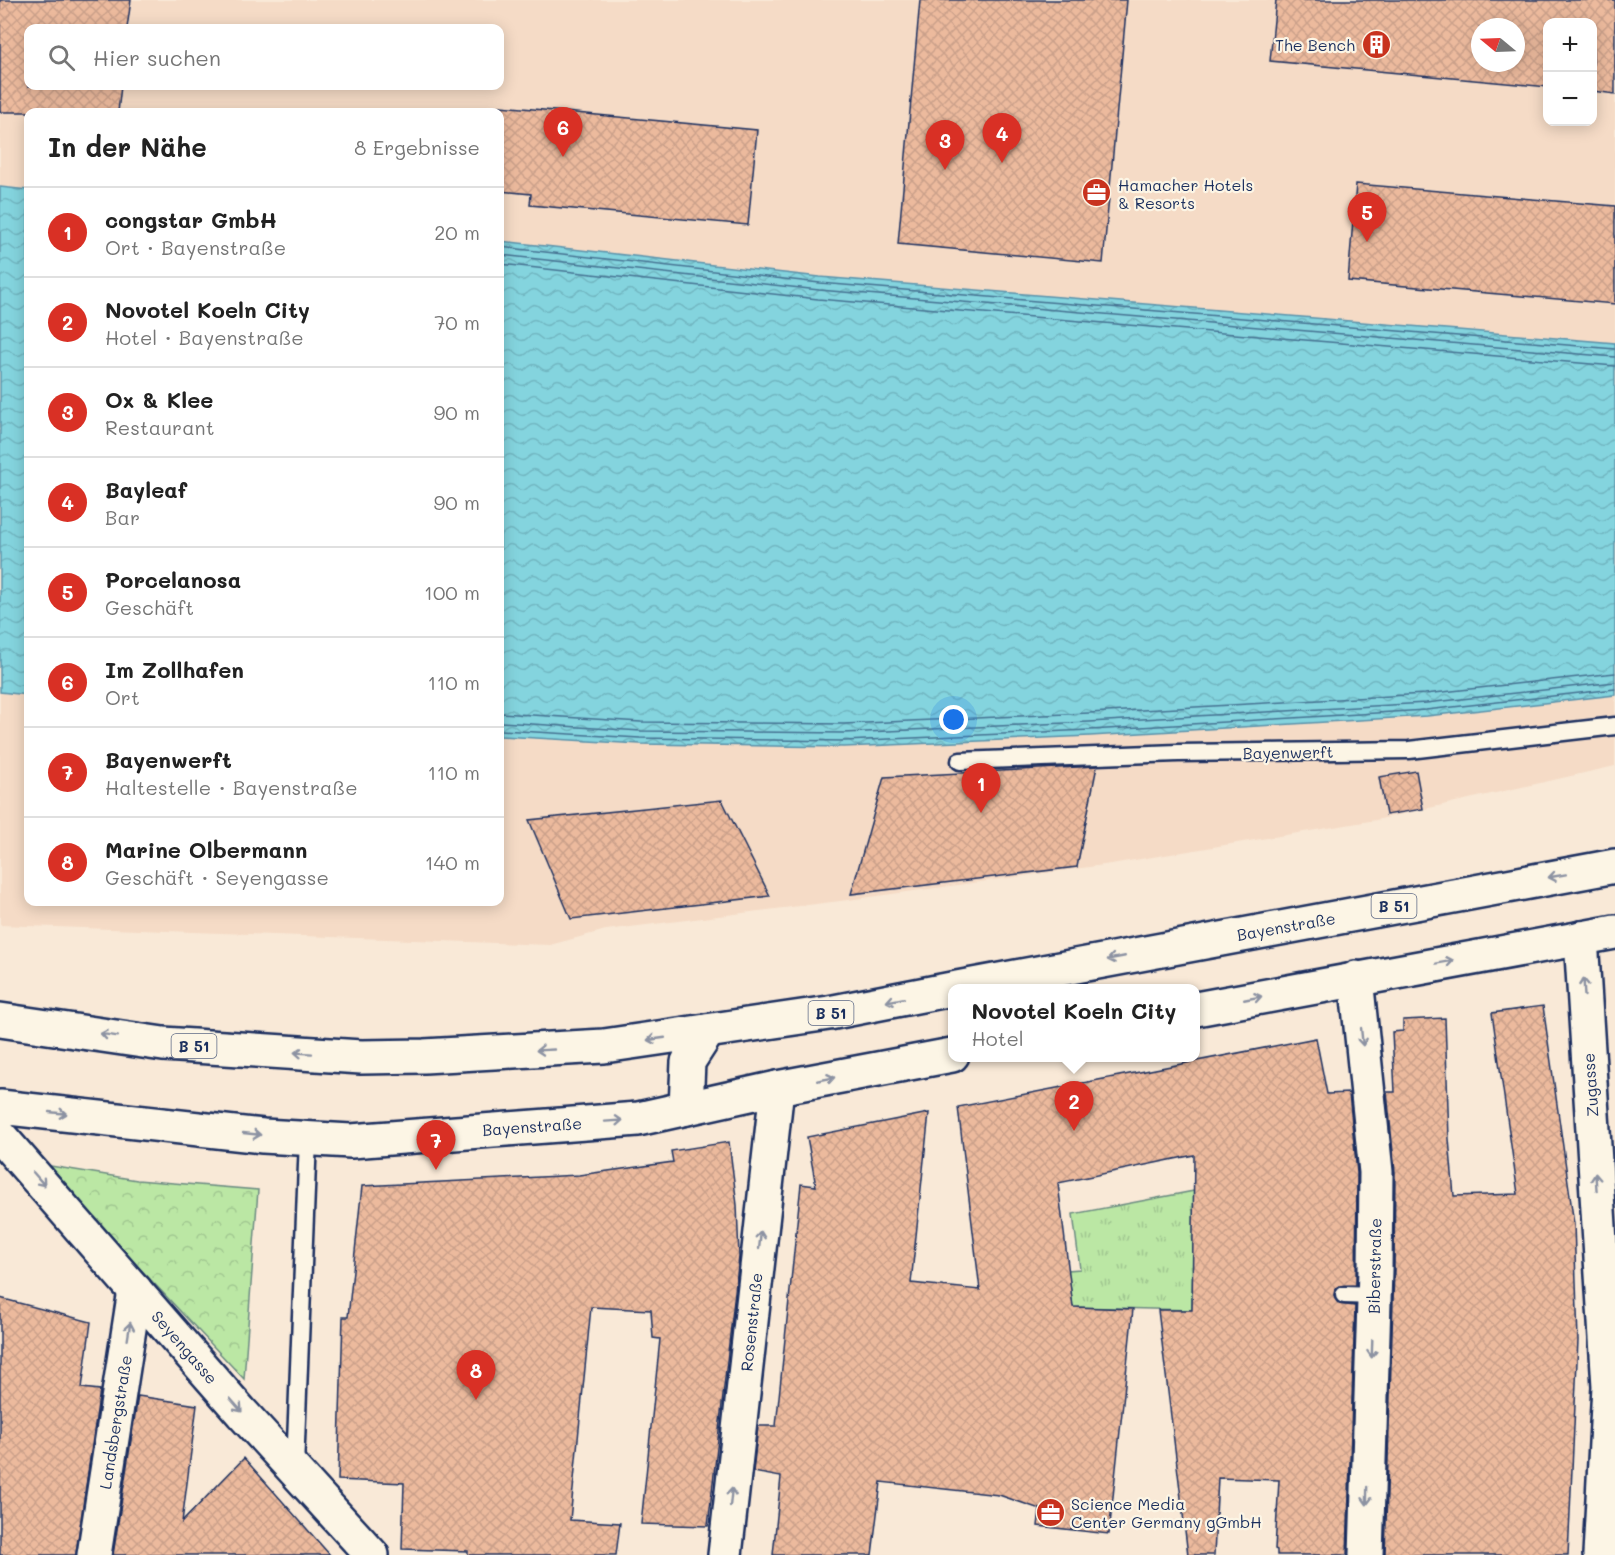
<!DOCTYPE html>
<html lang="de">
<head>
<meta charset="utf-8">
<style>
	body { margin:0; font-family:Mali,sans-serif; background:#f2f2f2; color:#222 }
	.controls { position:absolute; right:18px; top:18px; display:grid; overflow:hidden; border-radius:12px; box-shadow:0 3px 15px #0003 }
	.controls button { width:54px; height:54px; display:grid; place-items:center; padding:0; border:0; border-bottom:2px solid #e0e0e0; background:#fff; color:#222; font:30px sans-serif }
	.compass { position:absolute; left:1471px; top:18px; width:54px; height:54px; border-radius:50%; background:#fff; box-shadow:0 3px 15px #0003; rotate:289deg }
	.you { position:absolute; left:954px; top:720px; width:21px; height:21px; margin:-15px; border:4px solid #fff; border-radius:50%; background:#1a73e8; box-shadow:0 0 0 9px #1a73e833 }
	.badge { display:grid; place-items:center; width:39px; height:39px; border-radius:50%; background:#d93025; color:#fff; font-size:20px; font-weight:700 }
	.pin { position:absolute; translate:-50% -50px; filter:drop-shadow(0 2px 3px #0008) }
	.pin::after { content:''; position:absolute; top:32px; width:21px; height:18px; background:inherit; clip-path:polygon(0 0,100% 0,50% 100%) }
	.popup { position:absolute; left:948px; top:984px; width:252px; height:78px; box-sizing:border-box; display:grid; place-content:center; border-radius:12px; background:#fff; filter:drop-shadow(0 2px 4px #0005); font-size:20px; white-space:nowrap; color:#767676 }
	.popup b { font-size:22px; color:#222 }
	.popup::after { content:''; position:absolute; left:50%; top:100%; margin-left:-12px; border:12px solid transparent; border-top-color:#fff }
	.list { margin:0; padding:0; list-style:none }
	h2 { display:flex; justify-content:space-between; align-items:center; height:78px; margin:0; padding:0 24px; font-size:26px }
	h2 small { font-size:20px; font-weight:400; color:#767676 }
	.list li { display:grid; grid-template-columns:39px 1fr auto; gap:18px; align-items:center; box-sizing:border-box; height:90px; padding:0 24px; border-top:2px solid #e0e0e0 }
	.list b { display:block; font-size:22px; white-space:nowrap }
	.list p { margin:0; font-size:20px; white-space:nowrap; color:#767676 }
	.list em { font-size:20px; font-style:normal; color:#767676 }
	.icon { flex:none; width:33px; height:33px; fill:none; stroke:currentColor; stroke-width:2; stroke-linecap:round; stroke-linejoin:round }
	.map { position:relative; flex:none; width:1615px; height:1555px; overflow:hidden }
	.search { position:absolute; background:#fff; box-shadow:0 3px 15px #0003; left:24px; top:24px; width:480px; height:66px; display:flex; align-items:center; gap:15px; box-sizing:border-box; padding:0 21px; border-radius:12px; color:#767676; font-size:22px }
	.panel { position:absolute; background:#fff; box-shadow:0 3px 15px #0003; left:24px; top:108px; width:480px; height:798px; border-radius:12px }
	.map>svg:first-child { display:block }
	.built { fill:#f5dbc6; fill-rule:evenodd }
	.grass { fill:url(#grass-tufts); stroke:#6b8b81; stroke-width:1.5 }
	.forest { fill:url(#forest-crowns); stroke:#6b8b81; stroke-width:1.5 }
	.water { fill:url(#water-waves); stroke:#5a92ab; stroke-width:1.5 }
	.lines { fill:none; stroke-linecap:round; stroke-linejoin:round }
	.shore { stroke:#457191; stroke-width:1.5 }
	.building { fill:url(#building-cross-hatch); stroke:#1b2f5e; stroke-width:1.5; fill-rule:evenodd }
	.service-casing { stroke:#1b2f5e; stroke-width:21 }
	.minor-casing { stroke:#1b2f5e; stroke-width:38 }
	.primary-casing { stroke:#1b2f5e; stroke-width:38 }
	.service { stroke:#fcf5e5; stroke-width:16 }
	.minor { stroke:#fcf5e5; stroke-width:33 }
	.primary { stroke:#fcf5e5; stroke-width:33 }
	.oneway { stroke:#8c92a2 }
	.labels { text-anchor:middle; dominant-baseline:central; stroke-width:4.5; stroke-linejoin:round; paint-order:stroke }
	.shield { fill:#fcf5e5; stroke:#5e6a86; stroke-width:1.5 }
	.shield-label { font-size:15px; font-weight:bold; fill:#1b2f5e }
	.poi-label { font-size:16px; fill:#1b2f5e; stroke:#fcf5e5; text-anchor:start }
	.street-label { font-size:16px; fill:#1b2f5e; stroke:#fcf5e5 }
</style>
</head>
<body>
<div class="map">
<svg width="1615" height="1555" viewBox="0 0 1615 1555">
	<defs>
		<pattern id="grass-tufts" width="24" height="20" patternUnits="userSpaceOnUse" patternTransform="scale(1.5)"><rect width="24" height="20" fill="#bbe7a4"/><path d="M3 7l-1-3M5 7V3M7 7l1-3M15 17l-1-3M17 17v-4M19 17l1-3" fill="none" stroke="#a0c690"/></pattern>
		<pattern id="forest-crowns" width="20" height="18" patternUnits="userSpaceOnUse" patternTransform="scale(1.5)"><rect width="20" height="18" fill="#bbe7a4"/><path d="M2 6a3 3 0 1 1 6 0M12 15a3 3 0 1 1 6 0" fill="none" stroke="#a0c690"/></pattern>
		<pattern id="water-waves" width="16" height="10" patternUnits="userSpaceOnUse" patternTransform="scale(1.5)"><rect width="16" height="10" fill="#84d4de"/><path d="M0 5q4-4 8 0t8 0" fill="none" stroke="#71b6c1"/></pattern>
		<pattern id="building-cross-hatch" width="8" height="8" patternUnits="userSpaceOnUse" patternTransform="scale(1.5)"><rect width="8" height="8" fill="#ecba9d"/><path d="M0 0l8 8M0 8l8-8" fill="none" stroke="#caa08a"/></pattern>
	</defs>
	<rect width="100%" height="100%" fill="#f9e9d7"/>
	<filter id="ink" filterUnits="userSpaceOnUse"><feTurbulence type="fractalNoise" baseFrequency=".0167" numOctaves="2"/><feDisplacementMap in="SourceGraphic" scale="12" xChannelSelector="R" yChannelSelector="G"/><feConvolveMatrix kernelMatrix="1 2 1 2 8 2 1 2 1" color-interpolation-filters="sRGB"/></filter>
	<g filter="url(#ink)">
		<path class="built" d="M 0,0 L 1615,0 L 1615,766 L 1376,820 L 1111,864 L 848,900 L 606,930 L 550,945 L 0,925 ZM 1548,22 L 1592,22 L 1592,122 L 1548,122 ZM 1480,27 L 1516,27 L 1516,63 L 1480,63 ZM 28,28 L 500,28 L 500,86 L 28,86 ZM 28,112 L 500,112 L 500,902 L 28,902 Z"/>
		<polygon class="grass" points="1194,1191 1192,1310 1073,1307 1068,1270 1080,1269 1073,1214"/>
		<polygon class="forest" points="38,1164 137,1180 258,1190 244,1379 149,1278"/>
		<g class="water">
			<polygon points="0,187 28,190 28,695 0,692"/>
			<polygon points="500,241 820,277 1615,343 1615,695 1427,716 1090,736 844,747 640,744 500,736"/>
		</g>
		<g class="lines">
			<g class="shore">
				<polyline points="500,247 820,283 1615,349"/>
				<polyline points="500,255 819,290 1615,357"/>
				<polyline points="500,264 818,299 1615,366"/>
				<polyline points="500,713 641,722 844,724 1089,713 1425,694 1615,673"/>
				<polyline points="500,722 641,731 844,733 1089,722 1426,703 1615,682"/>
				<polyline points="500,730 640,738 844,741 1090,730 1426,710 1615,689"/>
			</g>
		</g>
		<g class="building">
			<polygon points="0,0 131,0 127,28 28,28 28,86 121,86 118,112 0,112"/>
			<polygon points="920,0 1127,0 1103,263 898,244"/>
			<path d="M 1276,0 L 1615,0 L 1615,94 L 1593,91 L 1593,22 L 1548,22 L 1548,87 L 1270,61 ZM 1480,27 L 1516,27 L 1516,63 L 1480,63 Z"/>
			<polygon points="500,106 757,130 748,225 530,205 531,194 500,191"/>
			<polygon points="1356,184 1615,206 1615,304 1348,281"/>
			<polygon points="1097,766 1077,867 851,894 884,777"/>
			<polygon points="1416,771 1423,809 1386,815 1379,777"/>
			<polygon points="722,800 770,896 571,919 529,820"/>
			<polygon points="1543,1006 1574,1224 1578,1340 1568,1555 1385,1555 1394,1270 1395,1172 1387,1092 1395,1092 1392,1032 1403,1031 1403,1020 1445,1018 1449,1139 1454,1196 1518,1194 1492,1013"/>
			<polygon points="1316,1038 1327,1094 1349,1093 1357,1173 1356,1285 1340,1286 1335,1289 1334,1295 1339,1304 1355,1306 1347,1555 1277,1555 1277,1550 1275,1549 1279,1480 1218,1478 1214,1555 1188,1555 1158,1310 1192,1310 1194,1155 1058,1183 1073,1307 1133,1309 1109,1534 1038,1526 1040,1509 999,1495 881,1482 872,1555 773,1555 781,1477 753,1472 758,1426 776,1426 801,1184 816,1186 807,1137 929,1113 911,1283 980,1290 958,1107"/>
			<polygon points="729,1142 737,1205 739,1257 708,1526 641,1524 660,1339 653,1338 651,1310 591,1307 570,1520 620,1523 616,1555 468,1555 468,1551 402,1549 404,1483 338,1480 343,1317 348,1317 362,1186 579,1175 673,1162 671,1151"/>
			<polygon points="0,1298 91,1322 82,1388 100,1390 76,1555 0,1555"/>
			<polygon points="138,1396 197,1405 182,1522 244,1458 330,1555 113,1555"/>
		</g>
		<g class="lines">
			<defs>
				<g id="service">
					<polyline points="960,761 1178,753 1409,750 1615,726"/>
					<polyline points="1344,1295 1374,1296"/>
					<polyline points="295,1468 308,1139"/>
				</g>
				<g id="minor">
					<polyline points="1581,938 1609,1386 1600,1555"/>
					<polyline points="1356,978 1376,1172 1375,1270 1366,1555"/>
					<polyline points="0,1136 242,1413 372,1555"/>
					<polyline points="94,1555 135,1290"/>
					<polyline points="725,1555 777,1088"/>
				</g>
				<g id="primary">
					<polyline points="957,988 1615,866"/>
					<polyline points="1196,1009 1615,932"/>
					<polyline points="0,1020 163,1044 361,1057 424,1056 604,1046 829,1013 952,989"/>
					<polyline points="0,1107 263,1136 351,1141 638,1119 777,1088 952,1055"/>
					<polyline points="686,1108 688,1062 708,1031"/>
				</g>
			</defs>
			<use href="#service" class="service-casing"/>
			<use href="#minor" class="minor-casing"/>
			<use href="#primary" class="primary-casing"/>
			<use href="#service" class="service"/>
			<use href="#minor" class="minor"/>
			<use href="#primary" class="primary"/>
		</g>
		<defs><path id="oneway-shaft" d="M-6 0H5M1.5-3L5.5 0L1.5 3" fill="none" stroke-width="1.6" stroke-linecap="round" stroke-linejoin="round" transform="scale(1.5)"/></defs>
		<g class="oneway">
			<use href="#oneway-shaft" transform="translate(1557 876) rotate(170)"/>
			<use href="#oneway-shaft" transform="translate(1116 958) rotate(169)"/>
			<use href="#oneway-shaft" transform="translate(1445 962) rotate(-10)"/>
			<use href="#oneway-shaft" transform="translate(1584 987) rotate(-93)"/>
			<use href="#oneway-shaft" transform="translate(1253 998) rotate(-11)"/>
			<use href="#oneway-shaft" transform="translate(895 1000) rotate(169)"/>
			<use href="#oneway-shaft" transform="translate(109 1035) rotate(-171)"/>
			<use href="#oneway-shaft" transform="translate(1362 1037) rotate(84)"/>
			<use href="#oneway-shaft" transform="translate(656 1039) rotate(172)"/>
			<use href="#oneway-shaft" transform="translate(545 1050) rotate(177)"/>
			<use href="#oneway-shaft" transform="translate(303 1053) rotate(-176)"/>
			<use href="#oneway-shaft" transform="translate(826 1079) rotate(-11)"/>
			<use href="#oneway-shaft" transform="translate(58 1113) rotate(6)"/>
			<use href="#oneway-shaft" transform="translate(614 1121) rotate(-4)"/>
			<use href="#oneway-shaft" transform="translate(252 1134) rotate(6)"/>
			<use href="#oneway-shaft" transform="translate(39 1179) rotate(49)"/>
			<use href="#oneway-shaft" transform="translate(1596 1182) rotate(-94)"/>
			<use href="#oneway-shaft" transform="translate(760 1240) rotate(-84)"/>
			<use href="#oneway-shaft" transform="translate(129 1331) rotate(-81)"/>
			<use href="#oneway-shaft" transform="translate(1372 1349) rotate(92)"/>
			<use href="#oneway-shaft" transform="translate(236 1405) rotate(49)"/>
			<use href="#oneway-shaft" transform="translate(1367 1496) rotate(91)"/>
			<use href="#oneway-shaft" transform="translate(731 1497) rotate(-84)"/>
		</g>
	</g>
	<defs>
		<symbol id="building-disc" viewBox="-11 -11 22 22"><circle r="9.5" fill="#c8321e" stroke="#fcf5e5"/><path d="M-4-6H4V6H1V3H-1V6H-4ZM-2.5-4.3h1.7v1.8h-1.7ZM.8-4.3h1.7v1.8H.8ZM-2.5-1h1.7V.8h-1.7ZM.8-1h1.7V.8H.8Z" fill="#fff"/></symbol>
		<symbol id="office-disc" viewBox="-11 -11 22 22"><circle r="9.5" fill="#c8321e" stroke="#fcf5e5"/><path d="M-6-3h4V-5.5h4V-3h4V5H-6ZM-1-4.5V-3h2v-1.5ZM-6 0V1H6V0Z" fill="#fff"/></symbol>
	</defs>
	<g fill-rule="evenodd">
		<use href="#building-disc" x="1360" y="28" width="33" height="33"/>
		<use href="#office-disc" x="1080" y="176" width="33" height="33"/>
		<use href="#office-disc" x="1034" y="1496" width="33" height="33"/>
	</g>
	<g class="labels">
		<g class="shield">
			<rect x="1371.5" y="894" width="45" height="24" rx="4.5"/>
			<rect x="808.5" y="1001" width="45" height="24" rx="4.5"/>
			<rect x="171.5" y="1034" width="45" height="24" rx="4.5"/>
		</g>
		<g class="shield-label">
			<text x="1394" y="906">B 51</text>
			<text x="831" y="1013">B 51</text>
			<text x="194" y="1046">B 51</text>
		</g>
		<g class="poi-label">
			<text x="1355" y="44" text-anchor="end">The Bench</text>
			<text x="1118" y="184">Hamacher Hotels<tspan x="1118" dy="18">&amp; Resorts</tspan></text>
			<text x="1071" y="1503">Science Media<tspan x="1071" dy="18">Center Germany gGmbH</tspan></text>
		</g>
		<g class="street-label">
			<text transform="translate(1288 752) rotate(-1)">Bayenwerft</text>
			<text transform="translate(1286 926) rotate(-10)">Bayenstraße</text>
			<text transform="translate(1590 1085) rotate(-94)">Zugasse</text>
			<text transform="translate(532 1126) rotate(-4)">Bayenstraße</text>
			<text transform="translate(1374 1266) rotate(-89)">Biberstraße</text>
			<text transform="translate(751 1322) rotate(-84)">Rosenstraße</text>
			<text transform="translate(185 1347) rotate(49)">Seyengasse</text>
			<text transform="translate(115 1422) rotate(-81)">Landsbergstraße</text>
		</g>
	</g>
</svg>
<div class="controls">
<button>+</button>
<button>−</button>
</div>
<svg class="compass" viewBox="-18 -18 36 36"><path d="M0-13l5 13h-10z" fill="#e53935"/><path d="M0 13l5-13h-10z" fill="#767676"/></svg>
<div class="you"></div>
<div class="pin badge" style="left:981px;top:813px">1</div>
<div class="pin badge" style="left:1074px;top:1131px">2</div>
<div class="popup"><b>Novotel Koeln City</b>Hotel</div>
<div class="pin badge" style="left:945px;top:170px">3</div>
<div class="pin badge" style="left:1002px;top:163px">4</div>
<div class="pin badge" style="left:1367px;top:242px">5</div>
<div class="pin badge" style="left:563px;top:157px">6</div>
<div class="pin badge" style="left:436px;top:1170px">7</div>
<div class="pin badge" style="left:476px;top:1400px">8</div>
<div class="search"><svg class="icon" aria-label="search" viewBox="0 0 24 24"><circle cx="10" cy="10" r="6"/><path d="M15 15l6 6"/></svg>Hier suchen</div>
<section class="panel">
<h2>In der Nähe<small>8 Ergebnisse</small></h2>
<ul class="list">
<li><span class="badge">1</span><div><b>congstar GmbH</b><p>Ort · Bayenstraße</p></div><em>20 m</em></li>
<li><span class="badge">2</span><div><b>Novotel Koeln City</b><p>Hotel · Bayenstraße</p></div><em>70 m</em></li>
<li><span class="badge">3</span><div><b>Ox &amp; Klee</b><p>Restaurant</p></div><em>90 m</em></li>
<li><span class="badge">4</span><div><b>Bayleaf</b><p>Bar</p></div><em>90 m</em></li>
<li><span class="badge">5</span><div><b>Porcelanosa</b><p>Geschäft</p></div><em>100 m</em></li>
<li><span class="badge">6</span><div><b>Im Zollhafen</b><p>Ort</p></div><em>110 m</em></li>
<li><span class="badge">7</span><div><b>Bayenwerft</b><p>Haltestelle · Bayenstraße</p></div><em>110 m</em></li>
<li><span class="badge">8</span><div><b>Marine Olbermann</b><p>Geschäft · Seyengasse</p></div><em>140 m</em></li>
</ul>
</section>
</div>
</body>
</html>
